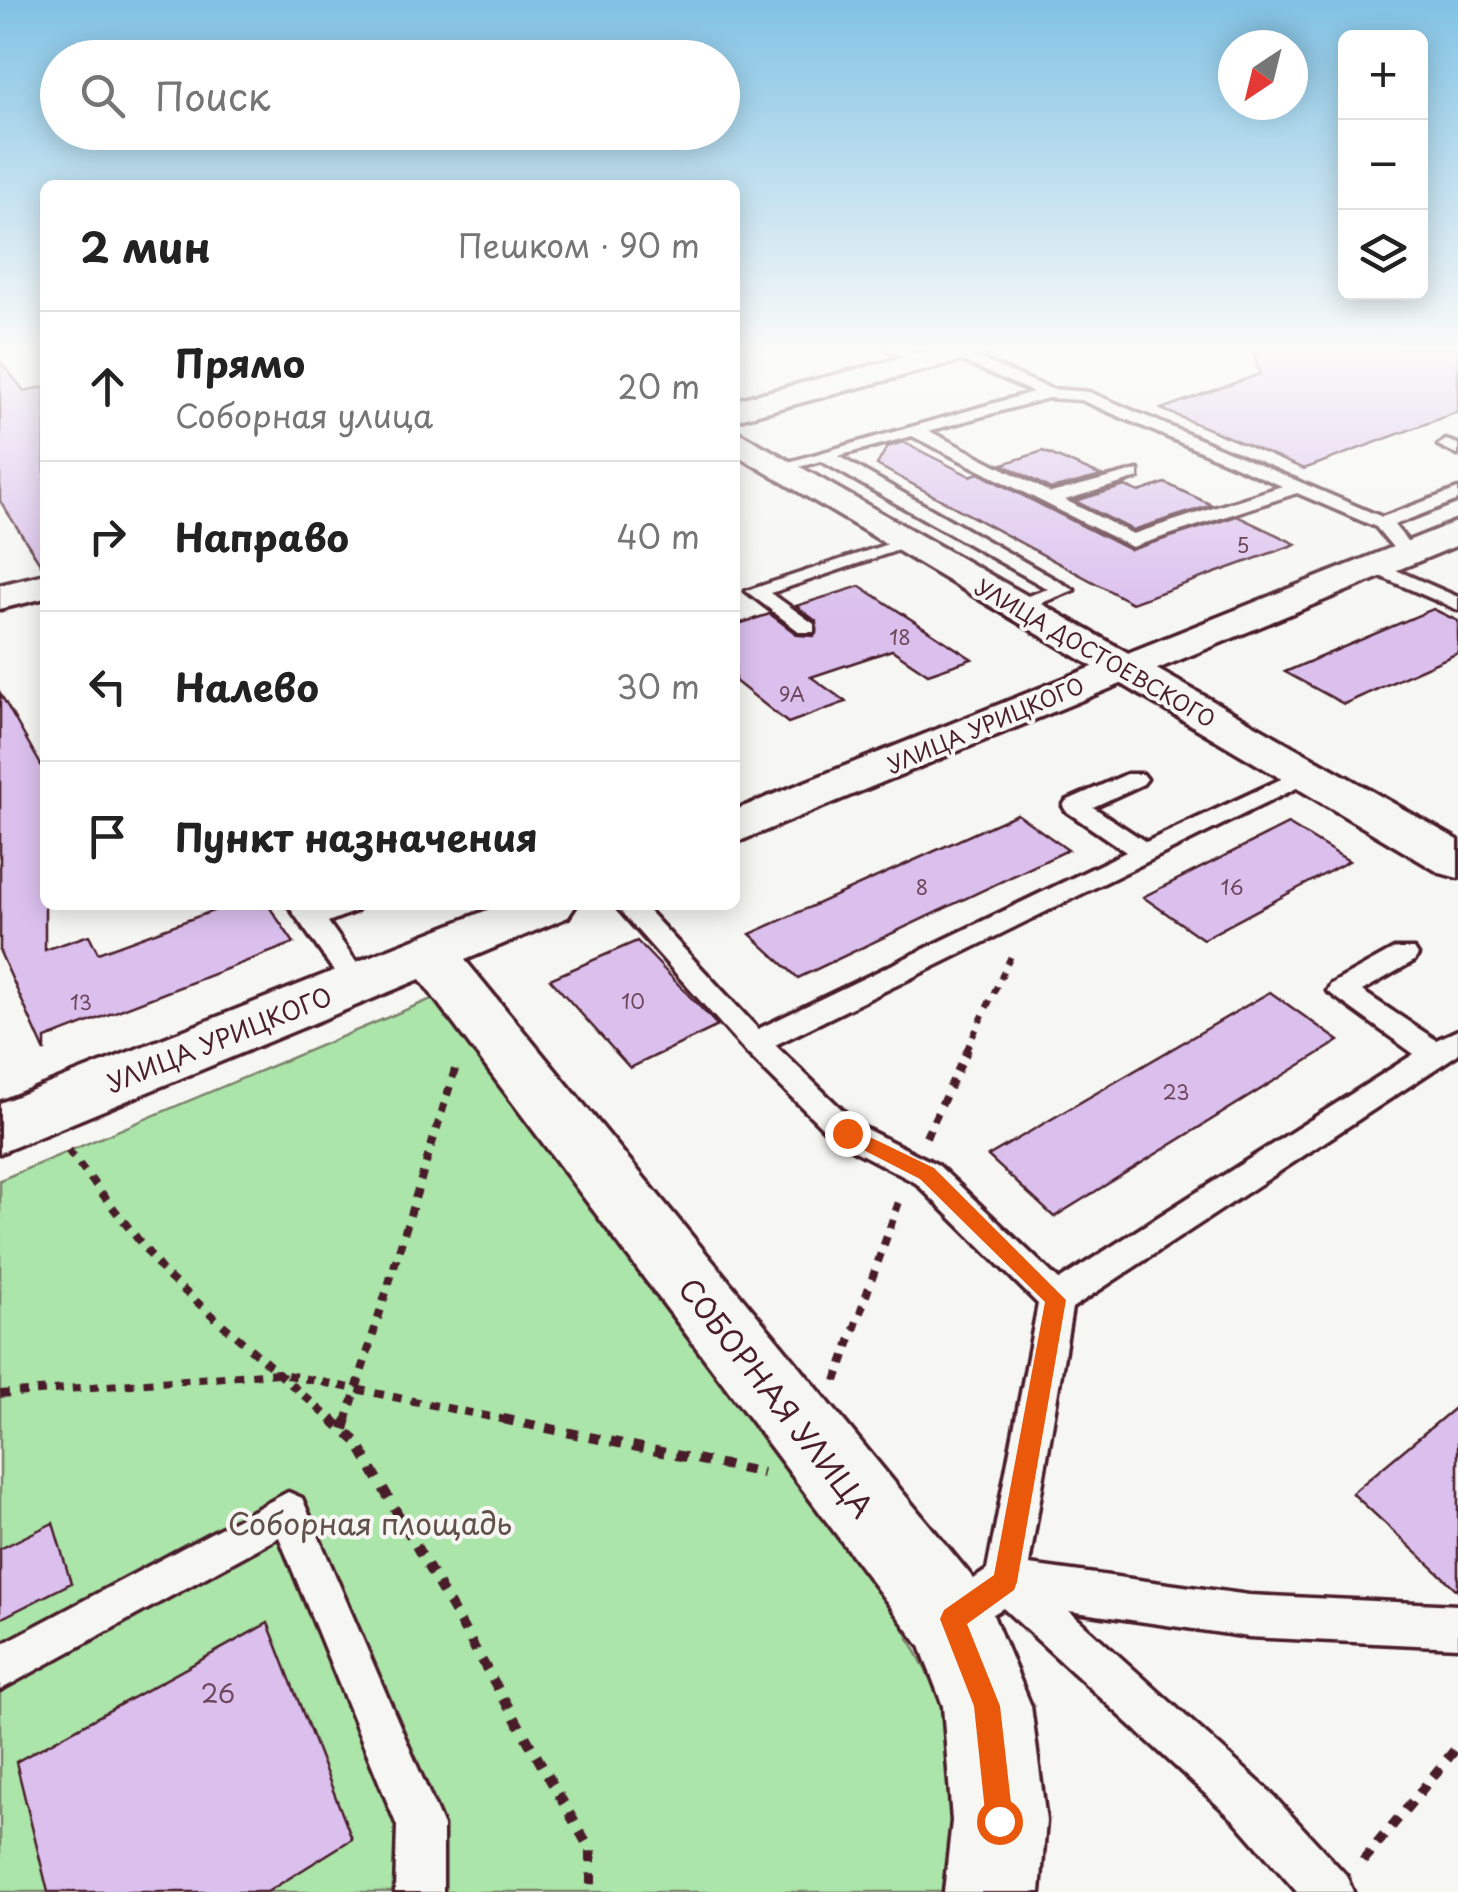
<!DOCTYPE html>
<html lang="ru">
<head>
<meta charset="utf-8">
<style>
	body { margin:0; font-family:"Playpen Sans",sans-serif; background:#f2f2f2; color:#222 }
	.controls { position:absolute; right:30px; top:30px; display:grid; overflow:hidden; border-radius:15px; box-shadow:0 5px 25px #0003 }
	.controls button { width:90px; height:90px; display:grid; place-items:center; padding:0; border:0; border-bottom:2px solid #e0e0e0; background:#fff; color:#222; font:50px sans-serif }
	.compass { position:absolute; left:1218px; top:30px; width:90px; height:90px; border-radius:50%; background:#fff; box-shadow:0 5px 25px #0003; rotate:215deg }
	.stop { position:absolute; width:30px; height:30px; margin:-22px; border:8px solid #ea580c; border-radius:50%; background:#fff }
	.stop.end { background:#ea580c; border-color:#fff; box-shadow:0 2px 10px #0008 }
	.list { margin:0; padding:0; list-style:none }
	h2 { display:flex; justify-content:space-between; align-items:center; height:130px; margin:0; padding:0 40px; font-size:42px }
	h2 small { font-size:32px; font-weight:400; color:#767676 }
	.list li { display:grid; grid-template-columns:65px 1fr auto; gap:30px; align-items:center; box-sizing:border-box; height:150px; padding:0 40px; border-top:2px solid #e0e0e0 }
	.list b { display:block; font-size:38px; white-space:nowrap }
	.list p { margin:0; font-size:32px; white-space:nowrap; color:#767676 }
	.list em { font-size:32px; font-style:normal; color:#767676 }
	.icon { flex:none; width:55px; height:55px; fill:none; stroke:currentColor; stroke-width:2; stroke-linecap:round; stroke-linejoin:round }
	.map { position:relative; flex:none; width:1458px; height:1892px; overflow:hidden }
	.search { position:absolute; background:#fff; box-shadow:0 5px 25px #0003; left:40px; top:40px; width:700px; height:110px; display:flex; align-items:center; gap:25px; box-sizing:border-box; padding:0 35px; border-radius:55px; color:#767676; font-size:38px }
	.panel { position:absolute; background:#fff; box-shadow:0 5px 25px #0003; left:40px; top:180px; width:700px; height:730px; border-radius:15px }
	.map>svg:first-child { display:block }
	.green { fill:#abe5a9; stroke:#7a826a; stroke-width:2.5 }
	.building { fill:#dbc0ee; stroke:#4a1f2b; stroke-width:2.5 }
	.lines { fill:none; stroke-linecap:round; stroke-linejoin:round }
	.lane-casing { stroke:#4a1f2b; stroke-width:7 }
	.street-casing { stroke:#4a1f2b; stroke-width:7 }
	.secondary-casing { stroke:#4a1f2b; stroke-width:7 }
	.path-far2 { stroke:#4a1f2b; stroke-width:6; stroke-dasharray:8 8; stroke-linecap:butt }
	.path-far1 { stroke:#4a1f2b; stroke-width:8; stroke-dasharray:9 9; stroke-linecap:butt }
	.path { stroke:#4a1f2b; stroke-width:10; stroke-dasharray:11 11; stroke-linecap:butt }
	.lane { fill:#f6f6f2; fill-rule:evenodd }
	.street { fill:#f6f6f2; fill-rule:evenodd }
	.secondary { fill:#f6f6f2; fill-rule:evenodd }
	.route { fill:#ea580c }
	.labels { text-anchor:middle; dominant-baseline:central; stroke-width:8; stroke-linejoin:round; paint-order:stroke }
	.number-label { font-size:20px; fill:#6e475c }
	.far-street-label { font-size:22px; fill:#4a1f2b; stroke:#f6f6f2 }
	.street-label { font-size:25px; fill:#4a1f2b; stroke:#f6f6f2 }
	.near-number-label { font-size:25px; fill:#6e475c }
	.near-street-label { font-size:30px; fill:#4a1f2b; stroke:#f6f6f2 }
	.near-park-label { font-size:30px; fill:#62504a; stroke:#f6f6f2 }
</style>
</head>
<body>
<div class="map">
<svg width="1458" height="1892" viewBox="0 0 1458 1892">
	<rect width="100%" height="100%" fill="#f6f6f2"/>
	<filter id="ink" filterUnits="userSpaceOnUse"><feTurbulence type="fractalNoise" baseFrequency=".01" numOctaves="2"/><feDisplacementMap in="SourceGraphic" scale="20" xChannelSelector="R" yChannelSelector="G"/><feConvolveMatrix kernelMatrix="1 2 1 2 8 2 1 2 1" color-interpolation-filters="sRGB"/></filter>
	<g filter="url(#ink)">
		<polygon class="green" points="441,995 895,1612 938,1693 957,1774 953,1892 0,1892 0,1180"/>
		<g class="building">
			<polygon points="1252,348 1458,348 1458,412 1304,469 1161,409 1260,374"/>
			<polygon points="0,361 24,391 45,387 45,571 0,501"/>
			<polygon points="903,442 970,476 978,473 1130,550 1237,516 1296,544 1132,603 877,465 887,447"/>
			<polygon points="1043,451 1102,476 1051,489 1003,464"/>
			<polygon points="1165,483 1212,505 1133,530 1075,501 1125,486 1139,492"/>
			<polygon points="860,586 972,659 928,674 892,650 811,677 846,702 788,723 735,681 735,625 770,614 798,635 814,636 816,621 796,606"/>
			<polygon points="1433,609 1458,621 1458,653 1344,704 1285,672"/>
			<polygon points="0,693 45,772 45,950 89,935 98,953 229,905 268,905 294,943 45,1039 45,1052 0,952"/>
			<polygon points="1017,814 1068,850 798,978 750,934"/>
			<polygon points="1288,824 1349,861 1203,939 1143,897"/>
			<polygon points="637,941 718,1026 630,1068 550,979"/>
			<polygon points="1270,992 1339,1041 1054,1217 988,1156"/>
			<polygon points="1458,1405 1458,1591 1352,1493"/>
			<polygon points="53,1523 71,1583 0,1619 0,1549"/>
			<polygon points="268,1623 352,1839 267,1892 48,1892 16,1762"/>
		</g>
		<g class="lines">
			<defs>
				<g id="lane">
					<polygon points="885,348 904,348 929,362 917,365"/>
					<path d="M 956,349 L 1051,389 L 1089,392 L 1382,517 L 1458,489 L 1458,500 L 1394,525 L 1416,552 L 1407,558 L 1400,556 L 1376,527 L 1297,493 L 1132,547 L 912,436 L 838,456 L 1074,590 L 1024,610 L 1010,610 L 1010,602 L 1048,589 L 821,461 L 780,472 L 771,467 L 1033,392 L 951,356 L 951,350 ZM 1048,398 L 1081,400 L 1282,486 L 1133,534 L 1065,500 L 1138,478 L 1138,470 L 1051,493 L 929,431 Z"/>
					<polygon points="1446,440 1458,444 1458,455 1438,445"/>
					<polygon points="903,539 919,543 771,593 814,624 814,632 800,632 746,591"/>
					<polygon points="1373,560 1458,597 1458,610 1366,570 1363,566"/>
					<polygon points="1307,767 1315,769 1319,774 1315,779 775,1045 858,1125 938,1165 1059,1280 1414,1054 1327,991 1331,984 1394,949 1414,949 1418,955 1414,961 1362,991 1436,1040 1458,1030 1458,1054 1072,1308 1029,1565 1249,1595 1458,1605 1458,1647 1249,1637 1069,1611 1268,1790 1346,1875 1353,1892 1297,1892 1236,1822 1003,1608 958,1636 943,1630 937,1615 943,1600 987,1570 1038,1304 916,1183 836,1141 744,1050 615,905 643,905 758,1029 1126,852 1066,811 1063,806 1066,801 1127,774 1143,774 1147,779 1143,784 1093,807 1146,842"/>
					<polygon points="288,905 360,905 356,911 328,922 371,983 367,990 347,990"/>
					<polygon points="288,1492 302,1498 443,1826 443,1892 395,1892 397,1826 279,1537 0,1690 0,1645"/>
				</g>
				<g id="street">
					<polygon points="941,348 990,348 986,354 735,420 735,400"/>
					<polygon points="1458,521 1458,545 735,843 735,810"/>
					<polygon points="45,574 45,598 0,609 0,585"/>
					<polygon points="500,905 576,905 568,917 465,960 982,1589 1031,1706 1046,1821 1040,1892 944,1892 952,1821 943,1706 920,1646 420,979 0,1153 0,1103"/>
				</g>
				<polygon id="secondary" points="735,430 1458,840 1458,878 1440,873 735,454"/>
			</defs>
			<use href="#lane" class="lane-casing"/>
			<use href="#street" class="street-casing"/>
			<use href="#secondary" class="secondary-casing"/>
			<polyline class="path-far2" points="966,1051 1012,954"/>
			<g class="path-far1">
				<polyline points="926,1137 968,1049"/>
				<polyline points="68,1150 165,1274 334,1422"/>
				<polyline points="836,1381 900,1199"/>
				<polyline points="0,1394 278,1373 515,1422"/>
				<polyline points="346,1422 457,1063"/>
			</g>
			<g class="path">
				<polyline points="331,1419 356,1441 591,1851 591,1892"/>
				<polyline points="503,1419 763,1473"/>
				<polyline points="344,1429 347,1419"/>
				<polyline points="1363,1861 1458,1746"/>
			</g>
			<use href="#lane" class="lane"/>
			<use href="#street" class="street"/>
			<use href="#secondary" class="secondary"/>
		</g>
	</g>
	<linearGradient id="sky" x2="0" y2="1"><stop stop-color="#81c2e4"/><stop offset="0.57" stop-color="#fbfbf9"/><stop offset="1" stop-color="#fbfbf9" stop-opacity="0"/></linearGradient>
	<rect width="1458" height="613" fill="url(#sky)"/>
	<polygon class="route" points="847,1126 934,1168 1066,1300 1017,1582 1014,1590 967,1624 1000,1706 1013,1821 1009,1830 999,1834 990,1830 986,1821 974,1706 940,1619 944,1610 994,1575 1045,1302 920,1179 840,1138 840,1128"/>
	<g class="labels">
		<g class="number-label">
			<text x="1243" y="545">5</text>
			<text x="900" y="637">18</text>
			<text x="792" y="694">9А</text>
			<text x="922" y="887">8</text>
			<text x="1232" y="887">16</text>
			<text x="633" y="1001">10</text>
			<text x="81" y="1002">13</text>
			<text x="1176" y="1092">23</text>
		</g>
		<g class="far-street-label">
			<text transform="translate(1096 652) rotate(30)">УЛИЦА ДОСТОЕВСКОГО</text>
			<text transform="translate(985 724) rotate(-23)">УЛИЦА УРИЦКОГО</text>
		</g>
		<g class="street-label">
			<text transform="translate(219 1039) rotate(-22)">УЛИЦА УРИЦКОГО</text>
		</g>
		<g class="near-number-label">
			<text x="218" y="1693">26</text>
		</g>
		<g class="near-street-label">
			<text transform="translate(777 1397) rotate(52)">СОБОРНАЯ УЛИЦА</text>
		</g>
		<g class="near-park-label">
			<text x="370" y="1522">Соборная площадь</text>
		</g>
	</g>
</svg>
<div class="controls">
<button>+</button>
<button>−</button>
<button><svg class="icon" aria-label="layers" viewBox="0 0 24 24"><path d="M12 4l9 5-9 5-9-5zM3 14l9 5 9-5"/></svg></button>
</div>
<svg class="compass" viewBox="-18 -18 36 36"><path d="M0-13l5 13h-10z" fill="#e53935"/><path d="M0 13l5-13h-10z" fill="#767676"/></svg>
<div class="stop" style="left:999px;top:1821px"></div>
<div class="stop end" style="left:847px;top:1133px"></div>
<div class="search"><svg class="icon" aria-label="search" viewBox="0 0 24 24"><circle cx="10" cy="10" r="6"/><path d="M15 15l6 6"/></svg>Поиск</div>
<section class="panel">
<h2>2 мин<small>Пешком · 90 m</small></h2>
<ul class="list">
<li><svg class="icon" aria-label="ahead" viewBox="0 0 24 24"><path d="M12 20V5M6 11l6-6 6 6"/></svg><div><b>Прямо</b><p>Соборная улица</p></div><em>20 m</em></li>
<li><svg class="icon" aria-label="right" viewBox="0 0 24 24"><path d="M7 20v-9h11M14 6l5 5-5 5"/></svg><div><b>Направо</b></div><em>40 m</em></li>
<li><svg class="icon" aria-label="left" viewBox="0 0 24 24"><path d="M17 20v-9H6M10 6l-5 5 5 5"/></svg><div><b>Налево</b></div><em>30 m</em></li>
<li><svg class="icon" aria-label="arrive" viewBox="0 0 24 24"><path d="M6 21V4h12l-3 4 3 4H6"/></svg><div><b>Пункт назначения</b></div></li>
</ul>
</section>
</div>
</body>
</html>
